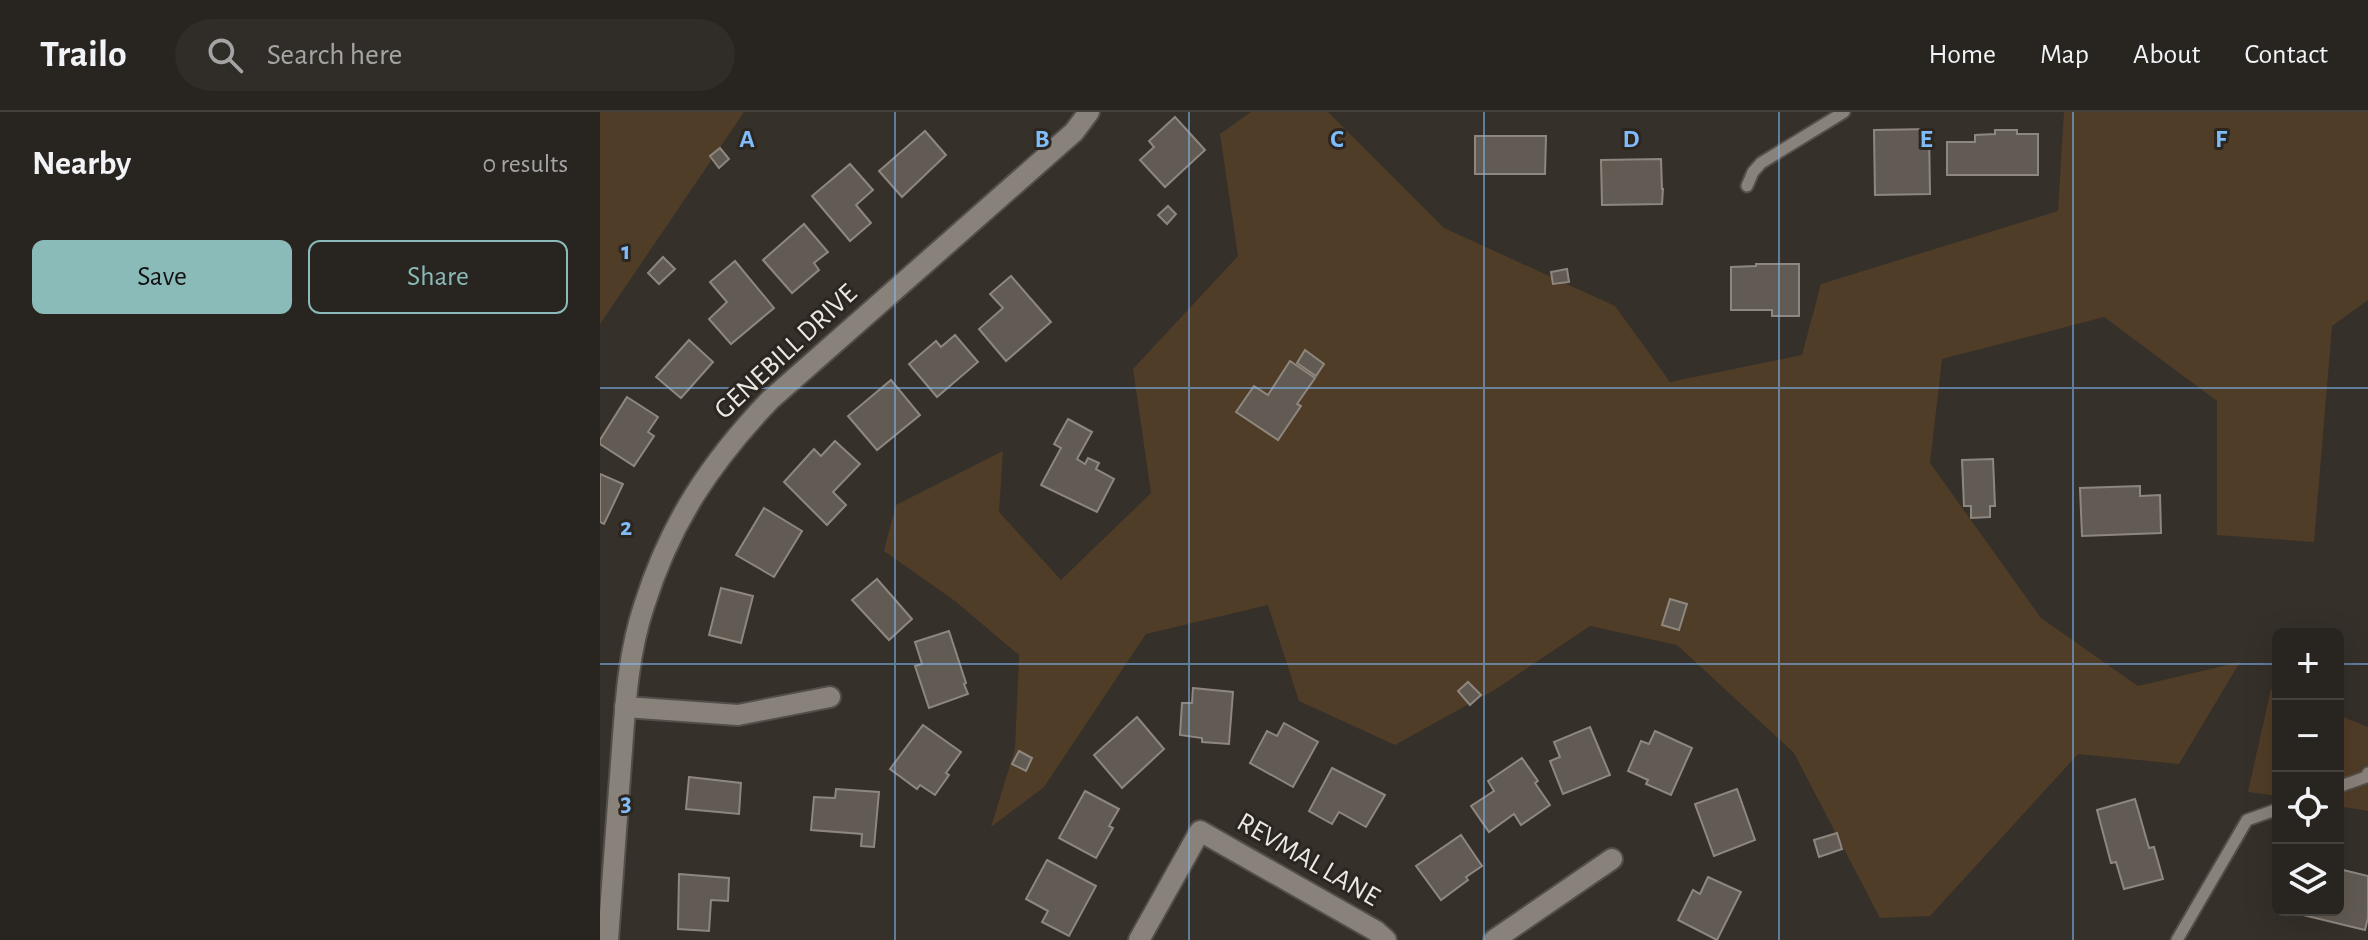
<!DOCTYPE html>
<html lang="en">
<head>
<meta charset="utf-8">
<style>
	body { margin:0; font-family:"Alegreya Sans",sans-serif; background:#302c28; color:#f1f3f6 }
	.controls { position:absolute; right:24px; bottom:24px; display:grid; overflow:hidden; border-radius:12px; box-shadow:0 8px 32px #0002 }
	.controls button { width:72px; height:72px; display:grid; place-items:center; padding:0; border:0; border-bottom:2px solid #44413d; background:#28241f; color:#f1f3f6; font:40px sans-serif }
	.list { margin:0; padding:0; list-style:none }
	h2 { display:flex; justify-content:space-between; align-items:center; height:104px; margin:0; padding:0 32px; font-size:34px }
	h2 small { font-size:26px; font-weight:400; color:#a5a4a4 }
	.actions { display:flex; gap:16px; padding:24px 32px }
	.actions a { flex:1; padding:18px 0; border:2px solid #8bbbb9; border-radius:12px; text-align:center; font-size:28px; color:#8bbbb9 }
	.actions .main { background:#8bbbb9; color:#111 }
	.icon { flex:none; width:44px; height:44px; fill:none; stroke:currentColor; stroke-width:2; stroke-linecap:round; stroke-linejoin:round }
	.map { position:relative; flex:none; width:1768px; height:828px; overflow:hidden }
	header { display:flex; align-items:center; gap:48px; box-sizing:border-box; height:112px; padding:0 40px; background:#28241f; border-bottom:2px solid #44413d }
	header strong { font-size:38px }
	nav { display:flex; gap:44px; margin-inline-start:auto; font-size:28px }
	.search { width:560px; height:72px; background:#302c28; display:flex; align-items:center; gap:20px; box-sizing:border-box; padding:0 28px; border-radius:44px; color:#a5a4a4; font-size:30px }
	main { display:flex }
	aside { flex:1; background:#28241f }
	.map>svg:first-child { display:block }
	.green { fill:#503d27 }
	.building { fill:#615b53; stroke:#8e877f; stroke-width:2 }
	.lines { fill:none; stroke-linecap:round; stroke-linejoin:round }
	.service-casing { stroke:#534e49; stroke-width:15 }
	.minor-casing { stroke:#534e49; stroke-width:24 }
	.service { stroke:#89827b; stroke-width:11 }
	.minor { stroke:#89827b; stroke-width:20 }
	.grid { fill:none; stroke:#81bcfa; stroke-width:2; stroke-opacity:0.55 }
	.labels { text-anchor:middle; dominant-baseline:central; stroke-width:6; stroke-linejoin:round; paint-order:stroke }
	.street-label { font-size:28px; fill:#ece8e4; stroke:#2b261f }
	.grid-label { font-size:26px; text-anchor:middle; font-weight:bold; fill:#81bcfa; stroke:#2b261f; stroke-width:6; stroke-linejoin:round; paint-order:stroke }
</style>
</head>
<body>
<header>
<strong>Trailo</strong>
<div class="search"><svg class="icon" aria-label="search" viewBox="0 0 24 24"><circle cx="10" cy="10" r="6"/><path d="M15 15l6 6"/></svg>Search here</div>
<nav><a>Home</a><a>Map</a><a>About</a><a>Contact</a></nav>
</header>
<main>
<aside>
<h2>Nearby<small>0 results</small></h2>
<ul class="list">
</ul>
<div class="actions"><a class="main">Save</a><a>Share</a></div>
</aside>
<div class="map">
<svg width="1768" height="828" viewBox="0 0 1768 828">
	<rect width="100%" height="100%" fill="#353029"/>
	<g class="green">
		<polygon points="0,0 144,0 0,212"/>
		<polygon points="651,0 728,0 844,116 1015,194 1070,270 1202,243 1221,172 1458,99 1464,0 1768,0 1768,188 1732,214 1714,430 1617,423 1617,289 1504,205 1342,247 1330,351 1441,506 1538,574 1640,550 1579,652 1478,642 1330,804 1280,806 1194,641 1077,533 990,514 896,577 795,633 699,589 668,493 546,522 444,675 391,715 415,637 419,543 355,489 284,439 296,393 403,339 399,400 461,468 551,381 533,257 638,144 620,22"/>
		<polygon points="1671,577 1678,580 1678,684 1648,680"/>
		<polygon points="1738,603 1768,615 1768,699 1738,694"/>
	</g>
	<g class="building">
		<polygon points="575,5 605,38 565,75 540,48 554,35 549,29"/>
		<polygon points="1329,17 1330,82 1275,83 1274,18"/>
		<polygon points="1395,18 1417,18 1417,22 1438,22 1438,63 1347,63 1347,30 1375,30 1375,23 1395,22"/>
		<polygon points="325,19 346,43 302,85 279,59"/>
		<polygon points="875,24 946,24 945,62 875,62"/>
		<polygon points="120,36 129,47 119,56 110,44"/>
		<polygon points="1061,47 1062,77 1063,77 1062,92 1002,93 1001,48"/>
		<polygon points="250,52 273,78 256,93 271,111 250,129 212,84"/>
		<polygon points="568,94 576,102 567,112 558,103"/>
		<polygon points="204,112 228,140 214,151 219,158 192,181 163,148"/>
		<polygon points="63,145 75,157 59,172 48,161"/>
		<polygon points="135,149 174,196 131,232 109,207 127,190 110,170"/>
		<polygon points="1156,152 1199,152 1199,204 1172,204 1172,198 1131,198 1131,155 1156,154"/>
		<polygon points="967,157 969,170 953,172 951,160"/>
		<polygon points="411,164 451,210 406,249 379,217 403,196 390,182"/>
		<polygon points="355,223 378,250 337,285 309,252 336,229 341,235"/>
		<polygon points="89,228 113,250 81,286 56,265"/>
		<polygon points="705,238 724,252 716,264 697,251"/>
		<polygon points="690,249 715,266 697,292 701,294 678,328 636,300 654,274 668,283"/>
		<polygon points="291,268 320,303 277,338 248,304"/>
		<polygon points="27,285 58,305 48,320 54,324 34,354 0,332 0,328"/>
		<polygon points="468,307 492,320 477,347 485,352 488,346 499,351 496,357 514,367 497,400 441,373 461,336 454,332"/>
		<polygon points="235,329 260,352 233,380 246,393 227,413 184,370 214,337 221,344"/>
		<polygon points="1393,347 1395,394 1390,394 1390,405 1371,406 1371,394 1364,394 1362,348"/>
		<polygon points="0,362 23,372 4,412 0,410"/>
		<polygon points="1540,374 1540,384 1560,383 1561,421 1482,424 1480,376"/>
		<polygon points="164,396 202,419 174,465 136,443"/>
		<polygon points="277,467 312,507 289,528 252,488"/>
		<polygon points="121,476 153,484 141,531 109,523"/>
		<polygon points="1070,487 1087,492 1079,518 1062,513"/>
		<polygon points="349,519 366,571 364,572 368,582 329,596 315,554 322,552 315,530"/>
		<polygon points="868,570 881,583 870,593 858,579"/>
		<polygon points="593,576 633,580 629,632 602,630 602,626 580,623 582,591 592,591"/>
		<polygon points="537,605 564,637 522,676 494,643"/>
		<polygon points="684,611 718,630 693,675 650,651 667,619 677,624"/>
		<polygon points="323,613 361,640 346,661 349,663 335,683 320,673 317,677 290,657"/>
		<polygon points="990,615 1010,663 963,682 950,649 960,645 954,630"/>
		<polygon points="1055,619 1092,636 1071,683 1046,672 1048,668 1028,659 1041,629 1049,632"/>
		<polygon points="419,639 432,646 426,659 412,652"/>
		<polygon points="922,646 938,669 935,671 950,693 921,713 914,702 889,720 871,694 894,679 888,669"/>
		<polygon points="732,656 785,683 766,715 739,700 732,712 709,699"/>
		<polygon points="89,665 141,671 139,702 86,697"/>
		<polygon points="236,677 279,680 274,735 261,734 262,722 211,718 214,685 235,686"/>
		<polygon points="1137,677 1155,728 1114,744 1095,692"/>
		<polygon points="485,679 519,697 509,714 513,716 496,746 459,726"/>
		<polygon points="1535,687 1549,736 1554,735 1563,767 1524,777 1516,750 1511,751 1497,698"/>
		<polygon points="1237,721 1242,737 1219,745 1214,728"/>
		<polygon points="861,723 882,754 866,765 868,768 841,788 816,754"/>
		<polygon points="447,748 496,774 469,824 442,810 448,799 426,787"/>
		<polygon points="1738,754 1740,754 1739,757 1768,764 1768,806 1765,818 1703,803 1704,798 1738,798"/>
		<polygon points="79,762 129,766 128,789 111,788 109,819 78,817"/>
		<polygon points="1108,765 1141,780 1117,828 1078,808 1093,778 1100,782"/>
	</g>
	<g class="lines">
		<defs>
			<g id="service">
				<polyline points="1147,74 1153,60 1161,51 1244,0"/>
				<polyline points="1738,675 1766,665 1768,661"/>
				<polyline points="1577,828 1647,708 1678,697"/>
			</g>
			<g id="minor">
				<polyline points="25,595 138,603 230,585"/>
				<path d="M 8,828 C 12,769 17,710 21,651 C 25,599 27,545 44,494 C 70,411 110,351 170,288 L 474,20 L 489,0"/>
				<polyline points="539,828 600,719 776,819 786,828"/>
				<polyline points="894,828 1012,747"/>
			</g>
		</defs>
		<use href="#service" class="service-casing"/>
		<use href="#minor" class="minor-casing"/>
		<use href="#service" class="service"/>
		<use href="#minor" class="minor"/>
	</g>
	<path class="grid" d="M 295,0 L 295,828M 589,0 L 589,828M 884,0 L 884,828M 1179,0 L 1179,828M 1473,0 L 1473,828M 0,276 L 1768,276M 0,552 L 1678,552M 1738,552 L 1768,552"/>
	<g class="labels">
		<g class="street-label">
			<text transform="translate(186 240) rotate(-43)">GENEBILL DRIVE</text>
			<text transform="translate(708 748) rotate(30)">REVMAL LANE</text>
		</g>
	</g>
	<g class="grid-label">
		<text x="147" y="35">A</text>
		<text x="442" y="35">B</text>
		<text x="737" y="35">C</text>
		<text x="1031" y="35">D</text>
		<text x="1326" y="35">E</text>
		<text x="1621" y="35">F</text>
		<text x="26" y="147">1</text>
		<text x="26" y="423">2</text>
		<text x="26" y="699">3</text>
	</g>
</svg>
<div class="controls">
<button>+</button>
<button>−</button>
<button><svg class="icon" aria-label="locate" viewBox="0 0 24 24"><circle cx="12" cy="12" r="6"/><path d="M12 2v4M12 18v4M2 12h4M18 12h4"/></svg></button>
<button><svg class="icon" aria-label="layers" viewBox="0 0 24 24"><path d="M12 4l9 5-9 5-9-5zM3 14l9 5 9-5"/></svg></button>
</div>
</div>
</main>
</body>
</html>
